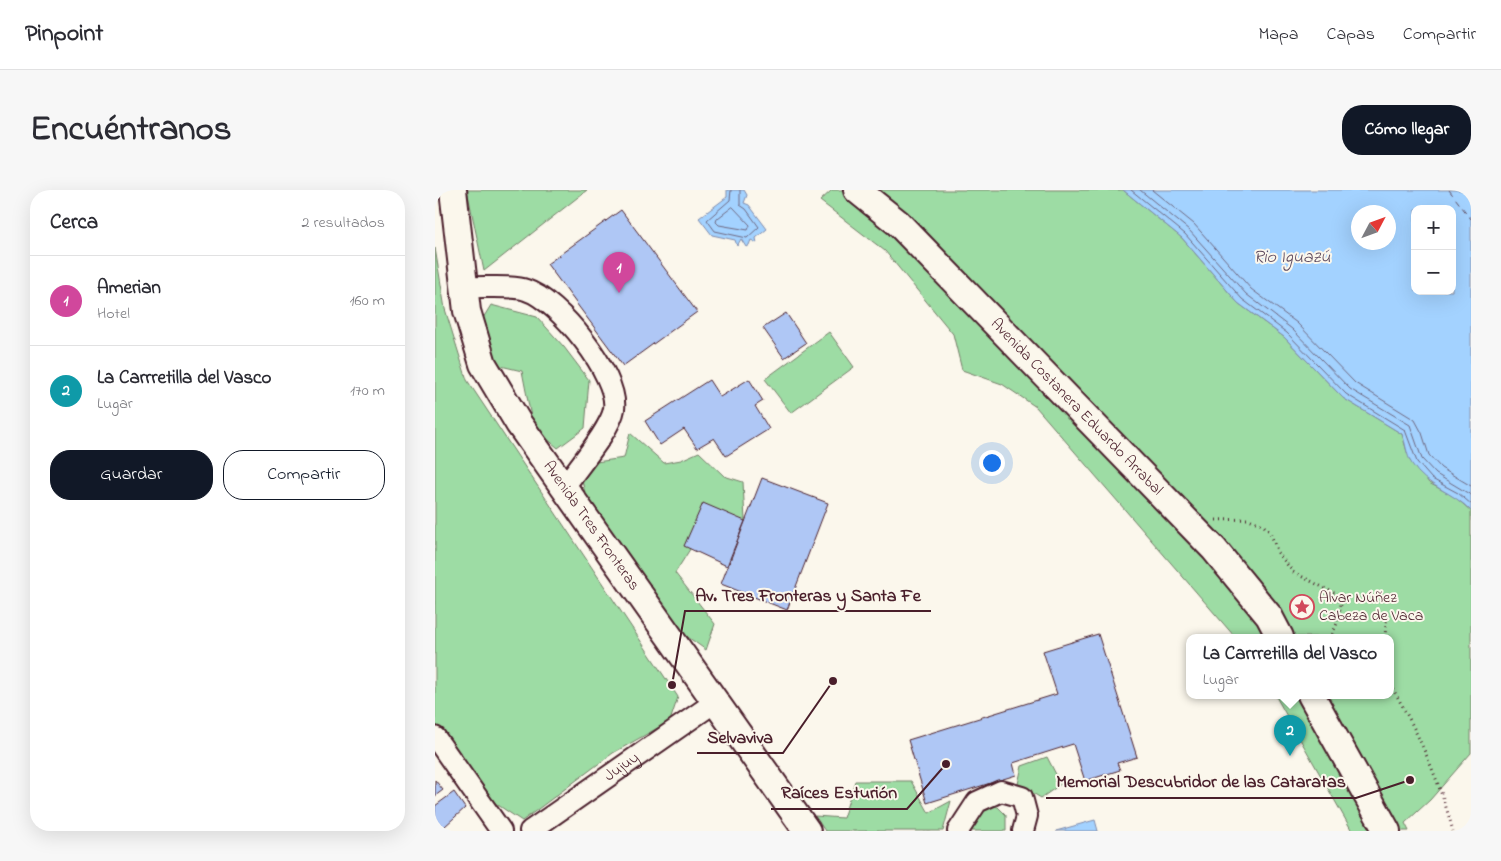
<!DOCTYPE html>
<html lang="es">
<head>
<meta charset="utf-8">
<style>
	body { margin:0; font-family:"Indie Flower",sans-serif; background:#f7f7f7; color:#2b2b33 }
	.controls { position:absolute; right:15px; top:15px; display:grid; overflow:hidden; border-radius:10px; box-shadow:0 5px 20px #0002 }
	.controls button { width:45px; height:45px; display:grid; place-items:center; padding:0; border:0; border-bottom:1px solid #e1e1e2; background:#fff; color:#2b2b33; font:25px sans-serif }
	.compass { position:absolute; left:916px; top:15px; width:45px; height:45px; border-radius:50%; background:#fff; box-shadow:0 5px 20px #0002; rotate:49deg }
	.you { position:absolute; left:556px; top:272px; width:18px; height:18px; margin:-12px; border:4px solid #fff; border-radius:50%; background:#1a73e8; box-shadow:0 0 0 8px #1a73e833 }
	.badge { display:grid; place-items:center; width:32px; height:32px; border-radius:50%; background:#111827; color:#fff; font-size:16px; font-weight:700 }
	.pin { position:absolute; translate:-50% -41px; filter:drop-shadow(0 1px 2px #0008) }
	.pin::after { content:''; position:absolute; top:26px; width:18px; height:15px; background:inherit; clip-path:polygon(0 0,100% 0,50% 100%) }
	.popup { position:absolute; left:751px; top:444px; width:208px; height:65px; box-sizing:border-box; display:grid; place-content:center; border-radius:10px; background:#fff; filter:drop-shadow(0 1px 4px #0005); font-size:16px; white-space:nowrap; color:#7c7c81 }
	.popup b { font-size:19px; color:#2b2b33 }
	.popup::after { content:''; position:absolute; left:50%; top:100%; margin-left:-10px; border:10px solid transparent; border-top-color:#fff }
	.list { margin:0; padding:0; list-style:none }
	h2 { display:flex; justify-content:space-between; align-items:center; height:65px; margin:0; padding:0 20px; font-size:21px }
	h2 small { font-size:16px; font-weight:400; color:#7c7c81 }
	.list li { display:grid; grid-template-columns:32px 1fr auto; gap:15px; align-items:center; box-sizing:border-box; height:90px; padding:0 20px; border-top:1px solid #e1e1e2 }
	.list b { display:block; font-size:19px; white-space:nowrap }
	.list p { margin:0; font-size:16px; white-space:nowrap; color:#7c7c81 }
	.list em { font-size:16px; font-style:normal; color:#7c7c81 }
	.actions { display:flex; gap:10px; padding:15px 20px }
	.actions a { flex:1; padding:11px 0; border:1px solid #111827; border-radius:20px; text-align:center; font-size:18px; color:#111827 }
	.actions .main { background:#111827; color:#fff }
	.map { position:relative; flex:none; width:1036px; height:641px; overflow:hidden; border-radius:20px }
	header { display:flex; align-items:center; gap:30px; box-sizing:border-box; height:70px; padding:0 25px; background:#fff; border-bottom:1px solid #e1e1e2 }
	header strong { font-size:24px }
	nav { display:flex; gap:28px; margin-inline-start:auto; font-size:18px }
	.intro { display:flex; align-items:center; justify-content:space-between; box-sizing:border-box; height:120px; padding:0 30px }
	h1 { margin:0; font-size:35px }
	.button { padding:12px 22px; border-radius:20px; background:#111827; color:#fff; font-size:18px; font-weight:700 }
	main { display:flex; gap:30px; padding:0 30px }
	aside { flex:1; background:#fff; border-radius:20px; box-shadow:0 5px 20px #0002 }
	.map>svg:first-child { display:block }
	.green { fill:#9ddca4; stroke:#747e68 }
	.water { fill:#a3d2ff; stroke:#7f8aaa; fill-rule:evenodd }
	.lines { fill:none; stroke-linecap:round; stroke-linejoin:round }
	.shore { stroke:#6e6780; stroke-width:1 }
	.ferry { stroke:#604c60; stroke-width:1; stroke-dasharray:6 5; stroke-linecap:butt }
	.building { fill:#afc7f5; stroke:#4a1f2b }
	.minor-casing { stroke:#4a1f2b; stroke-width:24 }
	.major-casing { stroke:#4a1f2b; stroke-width:30 }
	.path { stroke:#4a1f2b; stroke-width:3; stroke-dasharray:1 4; stroke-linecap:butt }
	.minor { stroke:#fbf7ec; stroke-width:20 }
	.major { stroke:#fbf7ec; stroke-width:26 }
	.labels { text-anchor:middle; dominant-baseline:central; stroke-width:4; stroke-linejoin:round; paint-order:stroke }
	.street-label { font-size:16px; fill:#4a1f2b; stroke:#fbf7ec }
	.poi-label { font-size:16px; fill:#4a1f2b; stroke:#fbf7ec; text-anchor:start }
	.water-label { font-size:18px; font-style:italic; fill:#604c60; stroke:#fbf7ec }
	.leader { fill:none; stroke:#4a1f2b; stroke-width:2 }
	.callout-dot { fill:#4a1f2b; stroke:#fbf7ec; stroke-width:2 }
	.callout-label { font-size:18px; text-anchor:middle; font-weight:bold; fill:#4a1f2b; stroke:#fbf7ec; stroke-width:4; stroke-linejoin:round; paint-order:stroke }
</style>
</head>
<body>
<header>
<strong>Pinpoint</strong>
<nav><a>Mapa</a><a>Capas</a><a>Compartir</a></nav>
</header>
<div class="intro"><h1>Encuéntranos</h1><a class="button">Cómo llegar</a></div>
<main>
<aside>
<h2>Cerca<small>2 resultados</small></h2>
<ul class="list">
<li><span class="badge" style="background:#d1479c">1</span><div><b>Amerian</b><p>Hotel</p></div><em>160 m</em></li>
<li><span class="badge" style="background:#0f9aa8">2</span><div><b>La Carrretilla del Vasco</b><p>Lugar</p></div><em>170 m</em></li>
</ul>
<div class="actions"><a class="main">Guardar</a><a>Compartir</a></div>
</aside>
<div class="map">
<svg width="1036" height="641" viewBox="0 0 1036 641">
	<rect width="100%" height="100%" fill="#fbf7ec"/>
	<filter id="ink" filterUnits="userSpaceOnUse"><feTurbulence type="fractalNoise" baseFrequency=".02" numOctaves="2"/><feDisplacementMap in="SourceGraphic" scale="10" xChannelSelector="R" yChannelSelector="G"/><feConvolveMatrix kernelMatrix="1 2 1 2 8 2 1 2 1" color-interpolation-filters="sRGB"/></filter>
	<g filter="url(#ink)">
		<g class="green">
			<polygon points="32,0 152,0 49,81"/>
			<polygon points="397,0 688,0 747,48 803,113 849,147 908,208 967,244 972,262 994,293 1020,307 1036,321 1036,563 995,610 970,633 974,641 917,641 840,505 955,505 955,447 800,447 601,217 567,194 527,180 518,144 450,61 385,11"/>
			<polygon points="0,58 10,119 32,190 243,507 235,531 178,563 87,631 45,603 0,538"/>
			<polygon points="56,115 102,127 129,157 154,190 150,238 123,258 98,237 87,181 53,173 45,133"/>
			<polygon points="394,142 419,177 356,223 330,189"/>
			<polygon points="195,243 229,273 246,270 264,262 289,286 308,292 310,331 289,350 257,356 240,383 280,434 271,460 250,445 222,414 208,386 185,369 156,330 147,290 161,272 189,268"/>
			<polygon points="612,567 626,594 606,608 583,594 587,576"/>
			<polygon points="420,591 476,591 494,623 516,611 508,641 390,641 380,626 408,628"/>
			<polygon points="542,612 563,617 571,625 571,641 533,641"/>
		</g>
		<g class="water">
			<polygon points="292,0 309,0 312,5 309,13 314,15 332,39 321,48 322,53 316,50 314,55 311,57 306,49 302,56 300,50 277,45 264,28 292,7"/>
			<path d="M 688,0 L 1036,0 L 1036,321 C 1019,302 991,297 977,274 C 971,265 971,253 967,244 L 908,208 L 849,147 L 803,113 L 747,48 ZM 980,19 L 1017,19 L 1017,101 L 980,101 ZM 954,22 L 954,52 L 924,52 L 924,22 Z"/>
			<polygon points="660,630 663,641 621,641"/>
		</g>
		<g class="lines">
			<g class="shore">
				<polyline points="296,0 295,10 272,30 280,41 312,48 324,37 311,19 305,15 305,0"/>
				<polyline points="696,0 750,44 807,109 852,143 911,204 970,240 982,272 997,289 1023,303 1036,314"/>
				<polyline points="705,0 754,40 811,104 857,139 915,199 975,235 987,269 1001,284 1036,305"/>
				<polyline points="717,0 759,34 816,99 862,133 920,193 980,230 987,243 994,265 1006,278 1036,296"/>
				<polygon points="298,17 315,35 313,40 284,35 281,32 282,29"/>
			</g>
			<polyline class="ferry" points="1014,0 1036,29"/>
		</g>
		<g class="building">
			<polygon points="186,20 262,122 188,176 112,74"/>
			<polygon points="351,123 371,153 349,168 328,138"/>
			<polygon points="314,189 328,211 320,216 334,239 291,266 279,248 262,258 249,239 225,255 210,231 274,190 285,207"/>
			<polygon points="327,288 393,313 352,420 286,394"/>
			<polygon points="268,313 310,331 292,376 249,356"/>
			<polygon points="663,444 702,567 682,573 685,580 650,591 638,554 578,573 581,585 492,613 473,550 622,504 608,461"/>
			<polygon points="0,590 8,600 0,606"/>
			<polygon points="19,602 30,618 9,637 12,641 0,641 0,616"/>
		</g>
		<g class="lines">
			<defs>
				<g id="minor">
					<path d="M 30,97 C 45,98 79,95 91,100 C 123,110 184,185 179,219 C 176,239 142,278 130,296"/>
					<polyline points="0,547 66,641"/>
					<path id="s1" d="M 95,641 L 280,512"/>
					<polyline points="523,641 542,612 566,601 587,607 592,626 588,641"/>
				</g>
				<g id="major">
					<path id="s2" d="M 18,0 L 32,121 L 48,174 L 84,234 L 372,641"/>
					<path id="s3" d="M 422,0 L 463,33 L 779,359 L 834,426 L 845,447"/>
					<polyline points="876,505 952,641"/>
				</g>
			</defs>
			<use href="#minor" class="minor-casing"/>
			<use href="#major" class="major-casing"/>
			<g class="path">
				<polyline points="781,330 814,329 828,335 835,342 843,363 858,382 901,404 906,414 903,431 896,447"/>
				<polyline points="950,447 952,422"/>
				<path d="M 955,494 C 982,540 1004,589 1018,641"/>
			</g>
			<use href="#minor" class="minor"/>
			<use href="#major" class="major"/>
		</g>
	</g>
	<defs>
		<symbol id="sight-ring" viewBox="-11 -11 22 22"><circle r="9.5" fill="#fbf7ec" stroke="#d1495b" stroke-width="1.5"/><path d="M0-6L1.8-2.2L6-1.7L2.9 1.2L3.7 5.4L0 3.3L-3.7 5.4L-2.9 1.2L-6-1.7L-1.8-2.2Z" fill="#d1495b"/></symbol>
	</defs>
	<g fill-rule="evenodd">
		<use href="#sight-ring" x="853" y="403" width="28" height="28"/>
	</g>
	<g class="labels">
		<g class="street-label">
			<text stroke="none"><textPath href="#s3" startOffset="309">Avenida Costanera Eduardo Arrabal</textPath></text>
			<text stroke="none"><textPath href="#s2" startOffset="372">Avenida Tres Fronteras</textPath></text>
			<text stroke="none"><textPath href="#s1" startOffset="112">Jujuy</textPath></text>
		</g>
		<g class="poi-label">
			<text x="884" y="408">Alvar Núñez<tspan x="884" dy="18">Cabeza de Vaca</tspan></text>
		</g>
		<g class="water-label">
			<text x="857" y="68">Rio Iguazú</text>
		</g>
	</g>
	<path class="leader" d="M237 495L250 421H496M398 491L348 563H262M975 590L921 608H611M511 574L472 619H336"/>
	<g class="callout-dot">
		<circle cx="237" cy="495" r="5"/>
		<circle cx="398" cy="491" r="5"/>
		<circle cx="975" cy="590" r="5"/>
		<circle cx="511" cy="574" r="5"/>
	</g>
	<g class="callout-label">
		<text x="373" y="411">Av. Tres Fronteras y Santa Fe</text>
		<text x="305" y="553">Selvaviva</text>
		<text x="766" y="597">Memorial Descubridor de las Cataratas</text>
		<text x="404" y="608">Raíces Esturión</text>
	</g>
</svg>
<div class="controls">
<button>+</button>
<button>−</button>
</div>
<svg class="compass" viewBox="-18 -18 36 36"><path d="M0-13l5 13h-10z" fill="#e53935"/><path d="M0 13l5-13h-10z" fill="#7c7c81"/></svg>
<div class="you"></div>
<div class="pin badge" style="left:184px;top:103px;background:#d1479c">1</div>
<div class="pin badge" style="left:855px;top:566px;background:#0f9aa8">2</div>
<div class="popup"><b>La Carrretilla del Vasco</b>Lugar</div>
</div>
</main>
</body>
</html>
